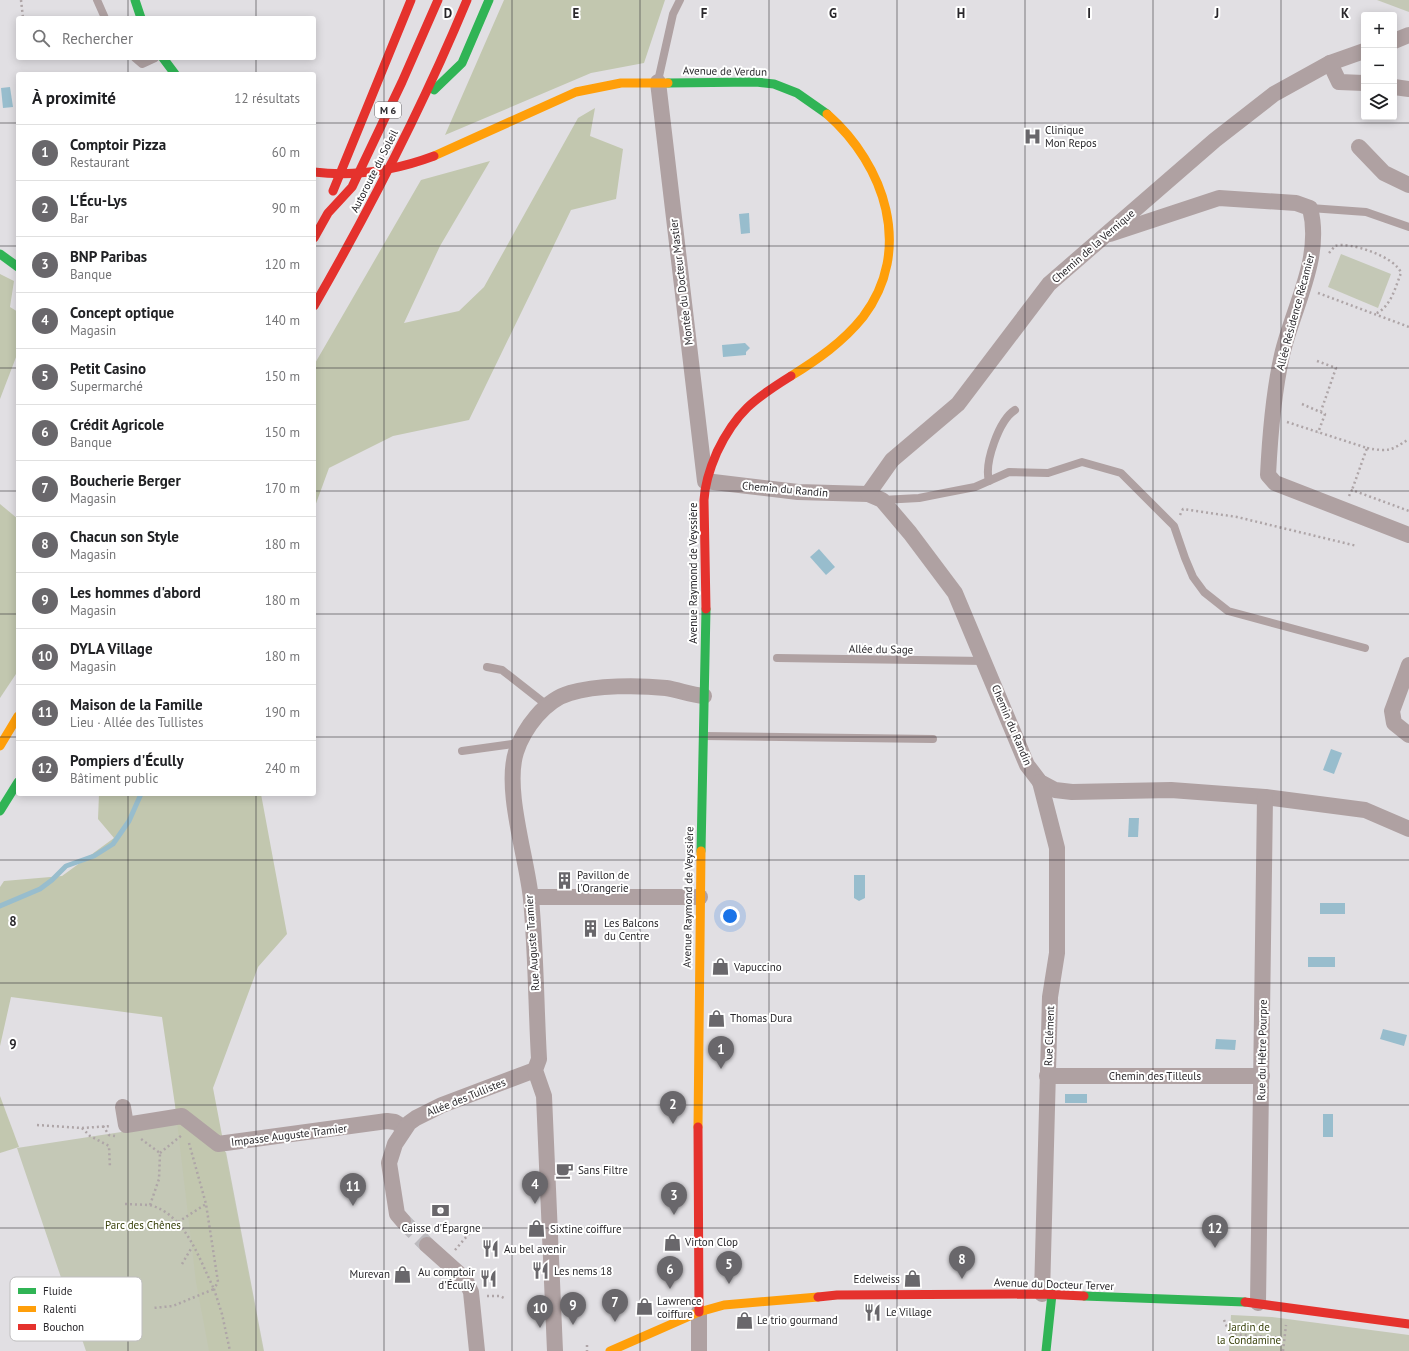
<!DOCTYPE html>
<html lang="fr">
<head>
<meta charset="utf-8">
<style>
	body { margin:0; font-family:"PT Sans",sans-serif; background:#f6f6f6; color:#202124 }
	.controls { position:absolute; right:12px; top:12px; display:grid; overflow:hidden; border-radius:4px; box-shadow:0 2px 10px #0003 }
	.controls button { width:36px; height:36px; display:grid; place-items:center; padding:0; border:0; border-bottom:1px solid #e0e0e0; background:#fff; color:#202124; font:20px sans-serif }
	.you { position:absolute; left:730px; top:916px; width:14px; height:14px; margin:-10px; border:3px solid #fff; border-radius:50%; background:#1a73e8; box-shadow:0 0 0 6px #1a73e833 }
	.badge { display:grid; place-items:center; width:26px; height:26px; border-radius:50%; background:#69676b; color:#fff; font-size:13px; font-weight:700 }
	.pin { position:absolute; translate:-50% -33px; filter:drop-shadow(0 1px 2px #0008) }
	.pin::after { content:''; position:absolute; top:21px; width:14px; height:12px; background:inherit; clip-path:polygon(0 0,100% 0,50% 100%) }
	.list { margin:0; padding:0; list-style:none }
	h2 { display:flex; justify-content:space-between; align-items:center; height:52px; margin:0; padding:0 16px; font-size:17px }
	h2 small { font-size:13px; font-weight:400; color:#757577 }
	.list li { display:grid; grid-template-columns:26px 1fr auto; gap:12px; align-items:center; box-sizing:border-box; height:56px; padding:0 16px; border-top:1px solid #e0e0e0 }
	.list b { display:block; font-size:15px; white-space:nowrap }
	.list p { margin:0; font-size:13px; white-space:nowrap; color:#757577 }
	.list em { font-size:13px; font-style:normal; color:#757577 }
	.icon { flex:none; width:22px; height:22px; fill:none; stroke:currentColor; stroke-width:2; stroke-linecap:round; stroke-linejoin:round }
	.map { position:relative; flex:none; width:1409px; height:1351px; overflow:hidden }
	.search { position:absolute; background:#fff; box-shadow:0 2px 10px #0003; left:16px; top:16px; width:300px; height:44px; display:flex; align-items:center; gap:10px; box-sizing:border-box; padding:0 14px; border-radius:4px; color:#757577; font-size:15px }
	.panel { position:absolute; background:#fff; box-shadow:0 2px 10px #0003; left:16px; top:72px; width:300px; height:724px; border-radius:4px }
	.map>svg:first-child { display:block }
	.green { fill:#c4c8b6 }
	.forest { fill:#c2c7af }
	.water { fill:#98bdcd }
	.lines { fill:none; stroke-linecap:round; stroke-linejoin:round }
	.stream { stroke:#98bdcd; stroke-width:5 }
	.street-tunnel { stroke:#bcbabe; stroke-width:16; stroke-dasharray:16 8; stroke-linecap:butt }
	.path { stroke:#aea5a7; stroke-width:2.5; stroke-dasharray:2 3; stroke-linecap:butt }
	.lane { stroke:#afa1a2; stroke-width:8 }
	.street { stroke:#afa1a2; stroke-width:16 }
	.fast { stroke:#30b455; stroke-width:9 }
	.slow { stroke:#ff9f0a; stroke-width:9 }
	.jam { stroke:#e5322d; stroke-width:9 }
	.jam-bridge { stroke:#e5322d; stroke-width:9 }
	.grid { fill:none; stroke:#29272b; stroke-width:1; stroke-opacity:0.55 }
	.labels { text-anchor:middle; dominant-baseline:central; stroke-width:4; stroke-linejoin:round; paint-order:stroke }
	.shield { fill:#fff; stroke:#69686b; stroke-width:1 }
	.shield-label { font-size:10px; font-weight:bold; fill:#29272b }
	.street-label { font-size:11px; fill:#29272b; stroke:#fff }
	.poi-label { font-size:11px; fill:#29272b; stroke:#fff; text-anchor:start }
	.park-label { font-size:11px; fill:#38410a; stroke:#fff }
	.key { fill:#fff; stroke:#bfbebf; stroke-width:1 }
	.key-label { font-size:11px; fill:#29272b }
	.grid-label { font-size:13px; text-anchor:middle; font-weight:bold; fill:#29272b; stroke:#fff; stroke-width:4; stroke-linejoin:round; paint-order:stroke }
</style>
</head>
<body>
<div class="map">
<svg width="1409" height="1351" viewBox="0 0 1409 1351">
	<rect width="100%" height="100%" fill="#e1dfe3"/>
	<g class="green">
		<polygon points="1377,0 1409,0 1409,12"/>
		<polygon points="1341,254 1391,274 1378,308 1328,287"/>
		<polygon points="180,1123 220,1154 226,1152 264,1351 86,1351 17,1148"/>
		<polygon points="1231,1315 1272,1317 1409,1335 1409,1351 1229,1351"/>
	</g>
	<g class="forest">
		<polygon points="504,0 665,0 644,63 591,73 445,135"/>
		<polygon points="595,108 590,136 623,149 616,199 571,210 469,420 393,436 329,468 314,509 314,365 421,180 490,161 440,246 404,323 459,311 484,287 578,118"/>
		<polygon points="0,274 14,281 10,307 18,312 18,352 0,399"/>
		<polygon points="0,504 18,519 18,671 0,698"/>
		<polygon points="99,794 261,794 287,934 258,967 213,1088 263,1351 209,1351 196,1282 175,1105 162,1017 11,997 0,1046 0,887 4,881 62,876 114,838 98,819"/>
		<polygon points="0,1096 19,1147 0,1153"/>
	</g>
	<g class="water">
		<polygon points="10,87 13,107 3,108 1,88"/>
		<polygon points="749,213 750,233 741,234 739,214"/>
		<polygon points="745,343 750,348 746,352 746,355 723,357 722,345"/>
		<polygon points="819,549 835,567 826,575 810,557"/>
		<polygon points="1331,749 1342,753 1334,774 1323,770"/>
		<polygon points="1129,818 1139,818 1138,837 1128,837"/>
		<polygon points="854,875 865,875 865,898 859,901 854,898"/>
		<rect x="1320" y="903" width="25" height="11"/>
		<rect x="1308" y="957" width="27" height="10"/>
		<polygon points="1383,1029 1407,1035 1404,1046 1380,1039"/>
		<polygon points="1216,1039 1236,1040 1235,1050 1215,1049"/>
		<rect x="1065" y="1094" width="22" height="9"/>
		<rect x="1323" y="1114" width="10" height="23"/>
	</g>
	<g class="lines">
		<polyline class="stream" points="0,906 40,889 52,880 66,866 94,856 113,844 129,821 141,794"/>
		<polyline class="street-tunnel" points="403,1221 427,1245"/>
		<g class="path">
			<polyline points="21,0 23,18"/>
			<path d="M 1329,253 L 1335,246 C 1349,241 1396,257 1401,273 C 1395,288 1391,307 1375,314"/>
			<polyline points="1318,293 1409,327"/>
			<polyline points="1317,361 1336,368 1321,411"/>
			<polyline points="1302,404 1325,414 1318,433"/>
			<polyline points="1287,422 1367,448 1352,490"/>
			<path d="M 1367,448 C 1389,452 1390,451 1409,439"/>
			<polyline points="1349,496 1352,490 1409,511"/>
			<polyline points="1180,515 1183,509 1237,517 1357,546"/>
			<polyline points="37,1125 82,1128 111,1126"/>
			<polyline points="103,1126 109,1135 115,1136"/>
			<polyline points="82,1128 90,1136 109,1146 110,1168"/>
			<polyline points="189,1143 206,1204 218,1282 214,1289 222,1314 230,1351"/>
			<polyline points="160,1153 182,1135"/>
			<polyline points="125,1204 150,1205 159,1179 160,1153 141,1139"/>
			<path d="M 150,1205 C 186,1215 199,1259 214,1289 L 173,1306 L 153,1308"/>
			<polyline points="178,1222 206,1204"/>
			<polyline points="455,1250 474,1228"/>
			<polyline points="182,1264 192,1247"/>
			<polyline points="487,1296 500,1296 504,1298"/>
			<polyline points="1224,1320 1230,1334 1284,1338"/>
			<polyline points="587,1345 587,1351"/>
			<polyline points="1283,1351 1286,1325"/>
		</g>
		<g class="lane">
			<polyline points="97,0 105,18"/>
			<polyline points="135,58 142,64 155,58"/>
			<polyline points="658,81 673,14 680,0"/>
			<polyline points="1310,208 1366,212 1409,227"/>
			<path d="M 989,481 C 984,463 999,420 1015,410"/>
			<polyline points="882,500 919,498 944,493 975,487 1009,472 1048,473 1082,462 1121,473 1174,526 1185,558 1193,577 1204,592 1228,611 1365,648"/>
			<polyline points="777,658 985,661"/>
			<polyline points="487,667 502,670 548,706"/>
			<polyline points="704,736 933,739"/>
			<polyline points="462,751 520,743"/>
		</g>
		<g class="street">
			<polyline points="1394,41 1409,35"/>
			<polyline points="1330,63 1339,82 1364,83"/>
			<polyline points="658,82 705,481 798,492 868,494 882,500 910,533 955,593 1027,765 1040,782 1055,790 1072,792 1171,790 1265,797 1365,810 1409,829"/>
			<polyline points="1394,87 1409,89"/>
			<polyline points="1359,147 1384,173 1409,185"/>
			<path d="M 1110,234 L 1219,198 L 1296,203 L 1310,208 C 1323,258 1293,307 1282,355 C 1273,395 1270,435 1268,475 L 1275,483 L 1409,535"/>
			<polyline points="868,494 892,460 958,404 1049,284 1215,140 1274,94 1330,63 1364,51"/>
			<polyline points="1409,665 1392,711 1394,723 1409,735"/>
			<polyline points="1040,782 1057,848 1057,953 1050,997 1042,1294"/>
			<polyline points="531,897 700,897"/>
			<polyline points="1047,1076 1262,1076"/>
			<polyline points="123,1107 126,1125 182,1116 218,1144 387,1121 395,1122 405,1128"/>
			<polyline points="403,1221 397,1214 389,1163 395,1144 409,1123 416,1118 442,1105 535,1070"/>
			<polyline points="427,1245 465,1279 471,1292 477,1351"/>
			<polyline points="1258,1303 1265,797"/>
			<polyline points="699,1312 699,1351"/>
			<path d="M 555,1351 L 544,1096 L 535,1070 L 539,1059 C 536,1006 536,952 531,899 C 527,858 504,790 516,752 C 524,728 545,700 570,693 C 597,685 638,685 666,688 C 679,690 691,695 704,696"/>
		</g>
		<g class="fast">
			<polyline points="135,0 141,18"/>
			<polyline points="163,58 175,74"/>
			<polyline points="668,83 756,82 774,84 797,93 827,114"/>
			<polyline points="434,90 462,63 489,0"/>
			<polyline points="0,254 18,267"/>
			<polyline points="0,811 18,782"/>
			<polyline points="701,851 706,609"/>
			<polyline points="1084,1296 1245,1302"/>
			<polyline points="1046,1351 1052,1294"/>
		</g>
		<g class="slow">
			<polyline points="434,156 576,92 621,83 668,83"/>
			<path d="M 791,376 C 817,360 843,342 863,317 C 914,250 885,165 827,114"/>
			<polyline points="0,746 18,716"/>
			<polyline points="698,1127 701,851"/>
			<polyline points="610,1351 699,1312 724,1305 818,1297"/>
		</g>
		<g class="jam">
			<polyline points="333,191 411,0"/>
			<polyline points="314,238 328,213 352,187 402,82 438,0"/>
			<path d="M 314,306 C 371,207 423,106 467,0"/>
			<path d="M 706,609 L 704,500 C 705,482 710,468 717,452 C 736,412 754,399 791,376"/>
			<polyline points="698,1127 699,1312"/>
			<polyline points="818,1297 837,1295 1042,1294 1084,1296"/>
			<polyline points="1245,1302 1409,1324"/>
		</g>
		<path class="jam-bridge" d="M 314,172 C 356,177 394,171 434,156"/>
	</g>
	<path class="grid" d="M 128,0 L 128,18M 256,0 L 256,18M 384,0 L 384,1351M 512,0 L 512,1351M 640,0 L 640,1351M 769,0 L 769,1351M 897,0 L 897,1351M 1025,0 L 1025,1351M 1153,0 L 1153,1351M 1281,0 L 1281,1351M 128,58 L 128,74M 256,58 L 256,74M 0,123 L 18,123M 314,123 L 1409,123M 0,246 L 18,246M 314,246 L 1409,246M 0,368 L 18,368M 314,368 L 1409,368M 0,491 L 18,491M 314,491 L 1409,491M 0,614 L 18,614M 314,614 L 1409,614M 0,737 L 18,737M 314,737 L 1409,737M 128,794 L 128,1351M 256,794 L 256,1351M 0,860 L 1409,860M 0,983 L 1409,983M 0,1105 L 1409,1105M 0,1228 L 1409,1228"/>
	<defs>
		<symbol id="hospital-bare" viewBox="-9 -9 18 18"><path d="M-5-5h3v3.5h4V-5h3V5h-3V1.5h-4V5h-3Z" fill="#69676b" stroke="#fff" stroke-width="2.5" paint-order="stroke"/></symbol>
		<symbol id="building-bare" viewBox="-9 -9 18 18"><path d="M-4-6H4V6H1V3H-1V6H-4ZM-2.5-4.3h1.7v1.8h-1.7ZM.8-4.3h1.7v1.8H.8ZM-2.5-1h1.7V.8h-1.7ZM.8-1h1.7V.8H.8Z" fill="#69676b" stroke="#fff" stroke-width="2.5" paint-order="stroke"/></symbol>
		<symbol id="shop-bare" viewBox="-9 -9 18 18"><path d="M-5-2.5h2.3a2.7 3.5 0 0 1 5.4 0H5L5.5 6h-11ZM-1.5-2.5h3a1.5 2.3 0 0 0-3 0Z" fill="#69676b" stroke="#fff" stroke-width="2.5" paint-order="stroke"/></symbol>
		<symbol id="cafe-bare" viewBox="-9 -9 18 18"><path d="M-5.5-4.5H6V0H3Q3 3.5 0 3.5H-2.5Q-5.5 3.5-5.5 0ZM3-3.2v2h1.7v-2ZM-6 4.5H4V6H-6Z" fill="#69676b" stroke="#fff" stroke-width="2.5" paint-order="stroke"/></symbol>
		<symbol id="bank-bare" viewBox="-9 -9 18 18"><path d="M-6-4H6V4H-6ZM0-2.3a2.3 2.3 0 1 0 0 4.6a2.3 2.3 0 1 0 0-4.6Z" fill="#69676b" stroke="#fff" stroke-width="2.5" paint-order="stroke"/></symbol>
		<symbol id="restaurant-bare" viewBox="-9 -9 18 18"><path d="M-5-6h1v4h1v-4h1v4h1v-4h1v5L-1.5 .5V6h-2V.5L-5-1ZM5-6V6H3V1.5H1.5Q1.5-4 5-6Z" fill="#69676b" stroke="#fff" stroke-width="2.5" paint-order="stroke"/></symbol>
	</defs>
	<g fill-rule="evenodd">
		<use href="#hospital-bare" x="1020" y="124" width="25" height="25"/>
		<use href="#building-bare" x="552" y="868" width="25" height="25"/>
		<use href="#building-bare" x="578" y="916" width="25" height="25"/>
		<use href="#shop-bare" x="708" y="954" width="25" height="25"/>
		<use href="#shop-bare" x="704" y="1006" width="25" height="25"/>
		<use href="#cafe-bare" x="552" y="1158" width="25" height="25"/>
		<use href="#bank-bare" x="428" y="1198" width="25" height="25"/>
		<use href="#shop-bare" x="524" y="1216" width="25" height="25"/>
		<use href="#shop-bare" x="660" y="1230" width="25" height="25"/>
		<use href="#restaurant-bare" x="478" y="1236" width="25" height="25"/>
		<use href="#restaurant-bare" x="528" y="1258" width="25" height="25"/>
		<use href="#shop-bare" x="390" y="1262" width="25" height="25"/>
		<use href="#restaurant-bare" x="476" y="1266" width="25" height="25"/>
		<use href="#shop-bare" x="900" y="1266" width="25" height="25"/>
		<use href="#shop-bare" x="632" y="1294" width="25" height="25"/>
		<use href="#restaurant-bare" x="860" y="1300" width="25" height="25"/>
		<use href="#shop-bare" x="732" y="1308" width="25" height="25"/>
	</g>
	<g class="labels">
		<rect class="shield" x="375" y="102" width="26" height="16" rx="3"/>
		<g class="shield-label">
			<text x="388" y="110">M 6</text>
		</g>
		<g class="street-label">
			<text transform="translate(725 71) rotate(1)">Avenue de Verdun</text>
			<text transform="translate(374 171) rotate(-63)">Autoroute du Soleil</text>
			<text transform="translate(1093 246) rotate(-41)">Chemin de la Vernique</text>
			<text transform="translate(681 282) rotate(-97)">Montée du Docteur Mastier</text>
			<text transform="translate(1295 312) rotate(-75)">Allée Résidence Récamier</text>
			<text transform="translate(785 489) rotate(5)">Chemin du Randin</text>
			<text transform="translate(693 573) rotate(-90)">Avenue Raymond de Veyssière</text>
			<text transform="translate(881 649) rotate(1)">Allée du Sage</text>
			<text transform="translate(1012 725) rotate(67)">Chemin du Randin</text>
			<text transform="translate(688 897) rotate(-89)">Avenue Raymond de Veyssière</text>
			<text transform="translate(532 943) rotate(-94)">Rue Auguste Tramier</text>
			<text transform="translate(1049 1036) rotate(-88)">Rue Clément</text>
			<text transform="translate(1262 1050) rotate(-89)">Rue du Hêtre Pourpre</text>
			<text x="1155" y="1076">Chemin des Tilleuls</text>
			<text transform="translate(466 1097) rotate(-22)">Allée des Tullistes</text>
			<text transform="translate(289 1135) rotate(-7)">Impasse Auguste Tramier</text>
			<text transform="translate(1054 1284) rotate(2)">Avenue du Docteur Terver</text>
		</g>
		<g class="poi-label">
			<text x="1045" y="130">Clinique<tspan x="1045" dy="13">Mon Repos</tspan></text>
			<text x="577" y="875">Pavillon de<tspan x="577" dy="13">l'Orangerie</tspan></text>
			<text x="604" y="923">Les Balcons<tspan x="604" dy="13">du Centre</tspan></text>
			<text x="734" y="967">Vapuccino</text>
			<text x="730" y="1018">Thomas Dura</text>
			<text x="578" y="1170">Sans Filtre</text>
			<text x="441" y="1228" text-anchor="middle">Caisse d'Épargne</text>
			<text x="550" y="1229">Sixtine coiffure</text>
			<text x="685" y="1242">Virton Clop</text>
			<text x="504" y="1249">Au bel avenir</text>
			<text x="554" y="1271">Les nems 18</text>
			<text x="475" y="1272" text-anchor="end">Au comptoir<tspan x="475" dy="13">d'Écully</tspan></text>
			<text x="390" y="1274" text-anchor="end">Murevan</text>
			<text x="900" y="1279" text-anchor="end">Edelweiss</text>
			<text x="657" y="1301">Lawrence<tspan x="657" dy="13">coiffure</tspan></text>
			<text x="886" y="1312">Le Village</text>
			<text x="757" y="1320">Le trio gourmand</text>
		</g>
		<g class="park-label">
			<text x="143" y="1225">Parc des Chênes</text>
			<text x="1249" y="1327">Jardin de<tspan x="1249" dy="13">la Condamine</tspan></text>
		</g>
	</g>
	<rect x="10" y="1277" width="132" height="64" rx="6" class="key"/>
	<rect x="18" y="1288" width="18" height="6" fill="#30b455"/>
	<rect x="18" y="1306" width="18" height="6" fill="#ff9f0a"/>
	<rect x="18" y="1324" width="18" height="6" fill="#e5322d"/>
	<g class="key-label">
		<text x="43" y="1295">Fluide</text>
		<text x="43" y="1313">Ralenti</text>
		<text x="43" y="1331">Bouchon</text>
	</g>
	<g class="grid-label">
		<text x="448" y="18">D</text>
		<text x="576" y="18">E</text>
		<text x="704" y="18">F</text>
		<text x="833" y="18">G</text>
		<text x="961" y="18">H</text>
		<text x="1089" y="18">I</text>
		<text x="1217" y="18">J</text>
		<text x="1345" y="18">K</text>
		<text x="13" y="926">8</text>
		<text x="13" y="1049">9</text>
	</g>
</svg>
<div class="controls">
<button>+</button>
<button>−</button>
<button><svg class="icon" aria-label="layers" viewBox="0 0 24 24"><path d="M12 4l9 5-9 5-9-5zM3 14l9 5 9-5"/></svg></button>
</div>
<div class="you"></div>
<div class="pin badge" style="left:721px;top:1069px">1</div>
<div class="pin badge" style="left:673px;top:1124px">2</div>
<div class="pin badge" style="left:674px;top:1215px">3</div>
<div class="pin badge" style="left:535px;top:1204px">4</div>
<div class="pin badge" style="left:729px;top:1284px">5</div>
<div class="pin badge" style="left:670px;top:1289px">6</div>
<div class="pin badge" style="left:615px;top:1322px">7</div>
<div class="pin badge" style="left:962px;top:1279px">8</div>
<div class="pin badge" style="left:573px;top:1325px">9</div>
<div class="pin badge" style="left:540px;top:1328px">10</div>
<div class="pin badge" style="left:353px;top:1206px">11</div>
<div class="pin badge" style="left:1215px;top:1248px">12</div>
<div class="search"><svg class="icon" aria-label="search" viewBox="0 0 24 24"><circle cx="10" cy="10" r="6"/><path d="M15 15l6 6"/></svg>Rechercher</div>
<section class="panel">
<h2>À proximité<small>12 résultats</small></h2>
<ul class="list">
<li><span class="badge">1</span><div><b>Comptoir Pizza</b><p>Restaurant</p></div><em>60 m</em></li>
<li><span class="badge">2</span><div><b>L'Écu-Lys</b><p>Bar</p></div><em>90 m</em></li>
<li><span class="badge">3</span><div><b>BNP Paribas</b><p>Banque</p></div><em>120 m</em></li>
<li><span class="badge">4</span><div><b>Concept optique</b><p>Magasin</p></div><em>140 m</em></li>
<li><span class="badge">5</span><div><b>Petit Casino</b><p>Supermarché</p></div><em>150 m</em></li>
<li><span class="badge">6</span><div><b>Crédit Agricole</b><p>Banque</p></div><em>150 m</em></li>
<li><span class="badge">7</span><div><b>Boucherie Berger</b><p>Magasin</p></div><em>170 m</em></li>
<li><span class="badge">8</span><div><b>Chacun son Style</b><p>Magasin</p></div><em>180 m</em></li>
<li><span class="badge">9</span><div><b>Les hommes d'abord</b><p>Magasin</p></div><em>180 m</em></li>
<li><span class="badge">10</span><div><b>DYLA Village</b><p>Magasin</p></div><em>180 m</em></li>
<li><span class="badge">11</span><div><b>Maison de la Famille</b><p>Lieu · Allée des Tullistes</p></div><em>190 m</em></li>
<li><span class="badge">12</span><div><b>Pompiers d'Écully</b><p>Bâtiment public</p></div><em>240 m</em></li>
</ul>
</section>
</div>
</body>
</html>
